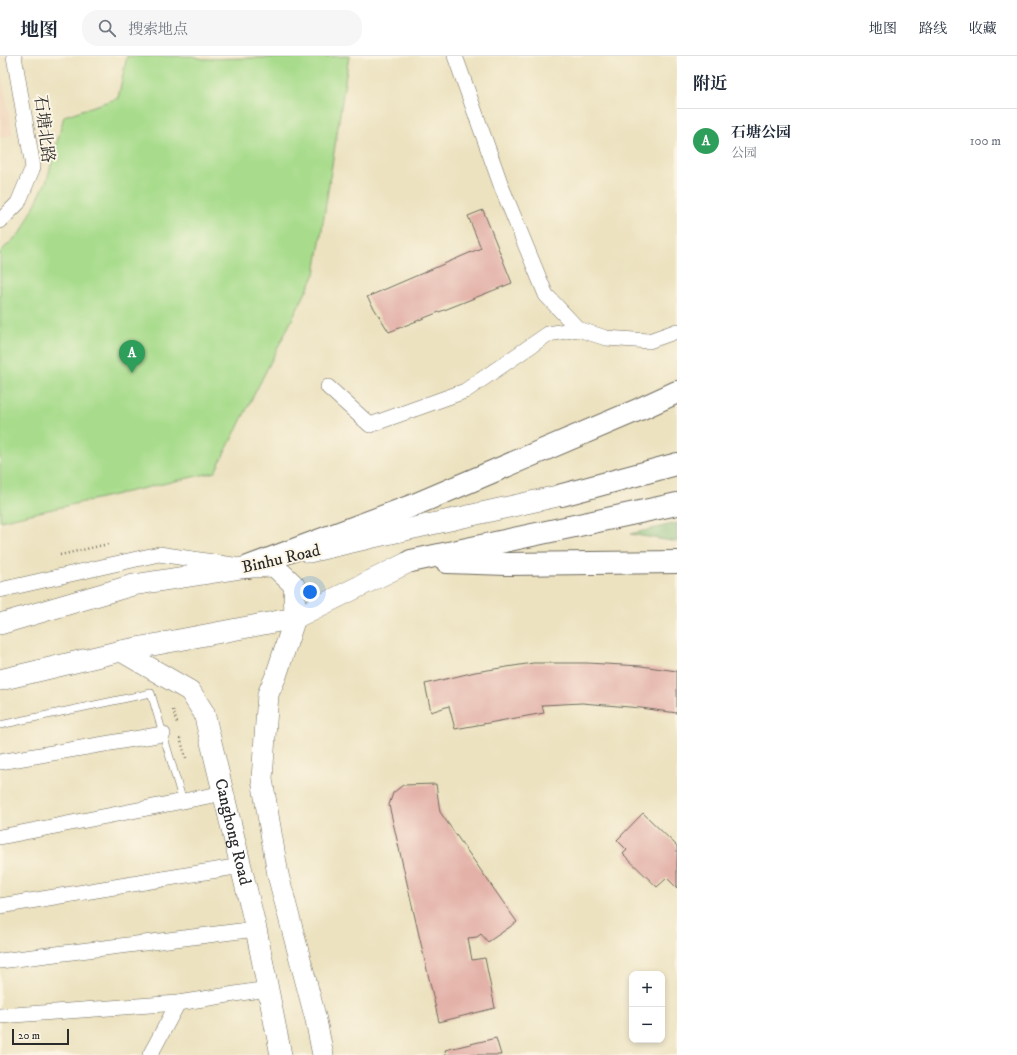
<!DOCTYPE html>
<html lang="zh">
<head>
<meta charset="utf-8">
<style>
	body { margin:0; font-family:"IM FELL DW Pica","Noto Serif SC",serif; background:#f6f6f7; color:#1f2937 }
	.controls { position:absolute; right:12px; bottom:12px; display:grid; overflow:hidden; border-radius:8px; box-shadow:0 2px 6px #0003 }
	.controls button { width:36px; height:36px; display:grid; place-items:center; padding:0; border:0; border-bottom:1px solid #e0e1e3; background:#fff; color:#1f2937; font:20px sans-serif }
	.scale { position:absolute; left:12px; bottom:10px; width:57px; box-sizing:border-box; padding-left:4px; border:2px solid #2b2b2b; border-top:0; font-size:11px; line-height:14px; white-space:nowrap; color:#2b2b2b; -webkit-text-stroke:3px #fcf5e5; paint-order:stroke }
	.you { position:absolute; left:310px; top:536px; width:14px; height:14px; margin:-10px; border:3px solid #fff; border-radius:50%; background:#1a73e8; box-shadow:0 0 0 6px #1a73e833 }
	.badge { display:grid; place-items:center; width:26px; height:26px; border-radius:50%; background:#b45309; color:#fff; font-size:13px; font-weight:700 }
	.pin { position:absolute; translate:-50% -33px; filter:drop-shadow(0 1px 2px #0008) }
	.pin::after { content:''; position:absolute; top:21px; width:14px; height:12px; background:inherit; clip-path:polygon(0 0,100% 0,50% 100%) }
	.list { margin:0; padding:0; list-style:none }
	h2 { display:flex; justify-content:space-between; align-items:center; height:52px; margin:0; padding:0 16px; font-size:17px }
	h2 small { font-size:13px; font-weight:400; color:#747a83 }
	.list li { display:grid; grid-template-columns:26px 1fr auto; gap:12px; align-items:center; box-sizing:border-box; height:64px; padding:0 16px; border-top:1px solid #e0e1e3 }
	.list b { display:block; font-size:15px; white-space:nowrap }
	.list p { margin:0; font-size:13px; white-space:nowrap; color:#747a83 }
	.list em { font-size:13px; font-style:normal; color:#747a83 }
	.icon { flex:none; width:22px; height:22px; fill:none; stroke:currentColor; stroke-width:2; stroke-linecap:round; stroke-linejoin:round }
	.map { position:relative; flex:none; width:677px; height:999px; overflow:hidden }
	header { display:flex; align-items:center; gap:24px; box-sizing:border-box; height:56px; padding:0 20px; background:#fff; border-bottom:1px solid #e0e1e3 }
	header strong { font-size:19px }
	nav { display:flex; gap:22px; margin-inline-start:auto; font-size:14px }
	.search { width:280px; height:36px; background:#f6f6f7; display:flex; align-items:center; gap:10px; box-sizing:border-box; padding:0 14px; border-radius:16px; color:#747a83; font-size:15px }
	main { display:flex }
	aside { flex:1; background:#fff }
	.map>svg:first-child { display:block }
	.built { fill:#f0d5bc }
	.green { fill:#a8dc8c; stroke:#6a845c }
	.forest { fill:#86bc78; stroke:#587452 }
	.building { fill:#e3b1a8 }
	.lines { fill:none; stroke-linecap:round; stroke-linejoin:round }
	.service-casing { stroke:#6f6b5f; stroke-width:8 }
	.minor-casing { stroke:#6f6b5f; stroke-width:16 }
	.secondary-casing { stroke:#6f6b5f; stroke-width:22 }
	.trunk-casing { stroke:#6f6b5f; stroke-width:24 }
	.path { stroke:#6f6b5f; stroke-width:2.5; stroke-dasharray:1 3; stroke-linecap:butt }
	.service { stroke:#fff; stroke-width:7 }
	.minor { stroke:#fff; stroke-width:15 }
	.secondary { stroke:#fff; stroke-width:21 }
	.trunk { stroke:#fff; stroke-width:22 }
	.labels { text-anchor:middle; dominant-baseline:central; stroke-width:4; stroke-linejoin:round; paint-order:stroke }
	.street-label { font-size:17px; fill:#2b2b2b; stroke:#fcf5e5 }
</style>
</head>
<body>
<header>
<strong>地图</strong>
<div class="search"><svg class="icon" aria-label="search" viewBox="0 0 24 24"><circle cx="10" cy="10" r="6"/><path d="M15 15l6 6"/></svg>搜索地点</div>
<nav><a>地图</a><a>路线</a><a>收藏</a></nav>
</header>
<main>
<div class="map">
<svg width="677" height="999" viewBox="0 0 677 999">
	<rect width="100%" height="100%" fill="#fcf5e5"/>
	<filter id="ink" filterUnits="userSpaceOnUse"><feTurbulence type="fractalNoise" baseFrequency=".025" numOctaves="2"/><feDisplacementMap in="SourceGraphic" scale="8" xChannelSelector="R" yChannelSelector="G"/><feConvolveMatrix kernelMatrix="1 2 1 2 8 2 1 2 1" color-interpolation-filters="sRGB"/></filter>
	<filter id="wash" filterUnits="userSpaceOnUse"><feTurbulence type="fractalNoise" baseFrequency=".012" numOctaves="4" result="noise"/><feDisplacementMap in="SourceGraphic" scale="16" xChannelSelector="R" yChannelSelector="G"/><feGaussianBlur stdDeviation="0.9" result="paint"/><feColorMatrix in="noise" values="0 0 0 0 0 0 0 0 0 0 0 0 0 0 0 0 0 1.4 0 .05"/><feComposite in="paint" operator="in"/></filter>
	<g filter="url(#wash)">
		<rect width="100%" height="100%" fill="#ece2c0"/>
		<polygon class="built" points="0,12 13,79 0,82"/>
		<polygon class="green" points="127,0 192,0 203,3 349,0 315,218 215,416 0,465 0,196 22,175 47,124 64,60 118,42"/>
		<polygon class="forest" points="677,467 677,486 630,478"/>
		<g id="blocks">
			<g class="building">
				<polygon points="483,154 512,227 389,276 367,241 481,192 468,160"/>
				<polygon points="533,607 587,607 641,610 677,615 677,657 641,652 582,647 542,649 544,657 455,673 449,650 431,656 425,628 475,616"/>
				<polygon points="436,728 440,756 517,866 488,886 481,878 477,881 468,882 472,904 485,902 495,952 439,966 389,749 393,737 403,729"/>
				<polygon points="643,757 677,790 677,832 667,822 657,831 623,798 627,794 617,784"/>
				<polygon points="496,982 501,999 446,999 445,994"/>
			</g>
		</g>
	</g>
	<g filter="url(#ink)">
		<use href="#blocks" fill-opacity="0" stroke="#6f6b5f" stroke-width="1"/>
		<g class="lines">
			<defs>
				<polyline id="service" points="0,669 151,637 183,746"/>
				<g id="minor">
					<polyline points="455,0 502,132 546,239 578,273"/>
					<polyline points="0,165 18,147 33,111 14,0"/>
					<polyline points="328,331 370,369 465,335 548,278 578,273 606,282 649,285 677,275"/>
					<polyline points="0,534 159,498 233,509"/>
					<polyline points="0,706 163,678"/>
					<polyline points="0,781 224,737"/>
					<polyline points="0,850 241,810"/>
					<polyline points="0,905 256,873"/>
					<polyline points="0,960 178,947 267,933"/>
					<polyline points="150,999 178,947"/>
				</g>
				<g id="secondary">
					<polyline points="309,496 378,480 562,439"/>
					<polyline points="252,511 274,510 294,529 295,562 276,620 268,638 262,723 278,819 316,964 323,999"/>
					<polyline points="0,568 133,529 248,511 265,507"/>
					<path id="s1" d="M 121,595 L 190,635 L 204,657 L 256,873 L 281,999"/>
					<polyline points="0,624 121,595 295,562 411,505"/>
				</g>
				<g id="trunk">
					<polyline points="562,439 677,408"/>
					<polyline points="411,505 677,448"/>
					<polyline points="447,506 507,508 677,506"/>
					<polyline points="248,511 414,449 640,353 677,336"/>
				</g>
			</defs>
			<use href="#service" class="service-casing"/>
			<use href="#minor" class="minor-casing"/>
			<use href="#secondary" class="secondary-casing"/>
			<use href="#trunk" class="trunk-casing"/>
			<g class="path">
				<polyline points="60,499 108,488"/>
				<polyline points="173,654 177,667"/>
				<polyline points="180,682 186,702"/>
			</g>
			<use href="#service" class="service"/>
			<use href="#minor" class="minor"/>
			<use href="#secondary" class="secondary"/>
			<use href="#trunk" class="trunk"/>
		</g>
	</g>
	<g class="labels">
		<g class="street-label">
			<text transform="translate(44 73) rotate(83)">石塘北路</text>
			<text transform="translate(281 503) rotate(-13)">Binhu Road</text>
			<text stroke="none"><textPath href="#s1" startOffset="228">Canghong Road</textPath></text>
		</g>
	</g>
</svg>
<div class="controls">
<button>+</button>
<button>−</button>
</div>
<div class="scale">20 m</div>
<div class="you"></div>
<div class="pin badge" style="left:132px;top:317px;background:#2e9e5b">A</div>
</div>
<aside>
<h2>附近<small></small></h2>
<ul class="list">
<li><span class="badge" style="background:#2e9e5b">A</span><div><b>石塘公园</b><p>公园</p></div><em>100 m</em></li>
</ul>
</aside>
</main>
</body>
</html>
